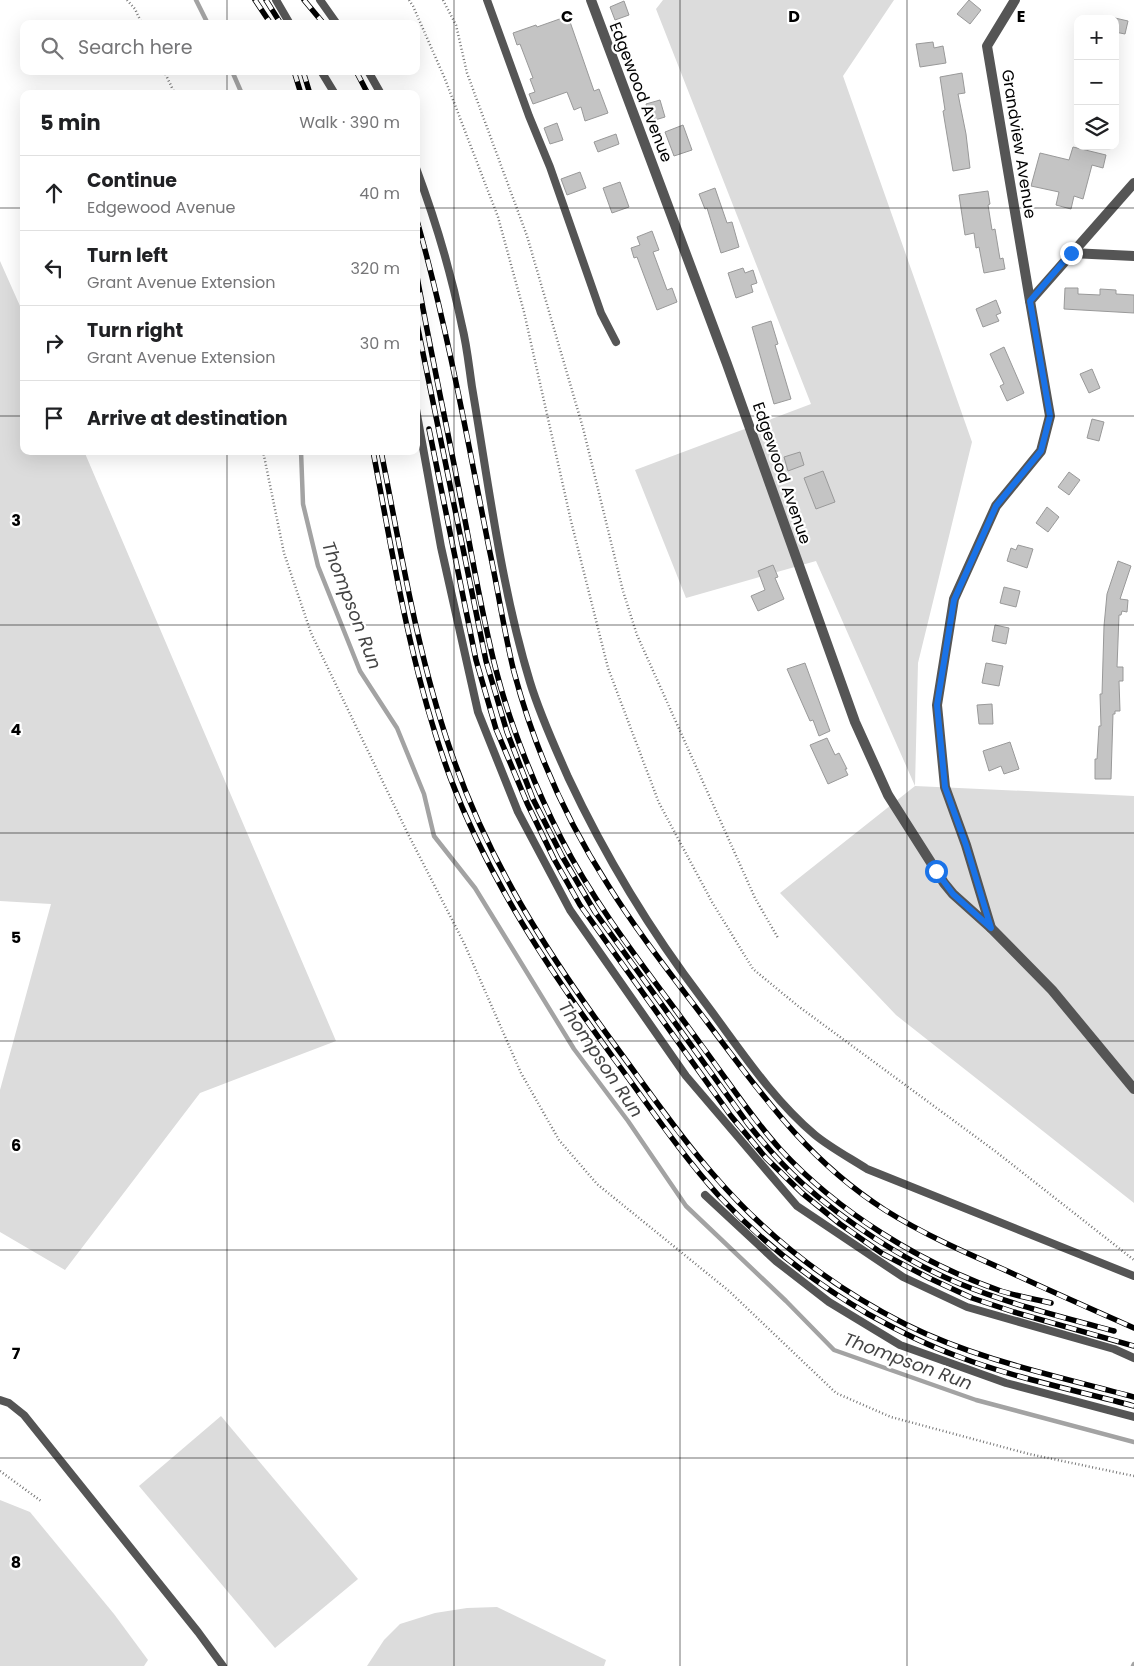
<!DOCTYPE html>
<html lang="en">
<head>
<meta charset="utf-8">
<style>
	body { margin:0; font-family:Poppins,sans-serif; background:#f6f6f6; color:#202124 }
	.controls { position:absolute; right:15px; top:15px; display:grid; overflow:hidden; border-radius:10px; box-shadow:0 5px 20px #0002 }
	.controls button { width:45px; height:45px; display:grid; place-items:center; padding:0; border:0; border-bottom:1px solid #e0e0e0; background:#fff; color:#202124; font:25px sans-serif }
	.stop { position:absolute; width:15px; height:15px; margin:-11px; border:4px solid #1a73e8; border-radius:50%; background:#fff }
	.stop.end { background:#1a73e8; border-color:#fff; box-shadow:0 1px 5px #0008 }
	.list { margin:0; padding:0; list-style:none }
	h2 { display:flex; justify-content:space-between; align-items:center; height:65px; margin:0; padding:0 20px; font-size:21px }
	h2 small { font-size:16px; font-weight:400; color:#757577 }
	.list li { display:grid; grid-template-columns:32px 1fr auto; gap:15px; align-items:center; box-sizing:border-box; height:75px; padding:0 20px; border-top:1px solid #e0e0e0 }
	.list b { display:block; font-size:19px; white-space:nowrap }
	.list p { margin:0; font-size:16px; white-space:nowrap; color:#757577 }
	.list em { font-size:16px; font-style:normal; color:#757577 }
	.icon { flex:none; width:28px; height:28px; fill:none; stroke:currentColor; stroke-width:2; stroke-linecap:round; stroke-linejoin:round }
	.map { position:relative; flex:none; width:1134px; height:1666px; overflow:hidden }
	.search { position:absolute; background:#fff; box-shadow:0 5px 20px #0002; left:20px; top:20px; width:400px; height:55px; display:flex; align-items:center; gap:12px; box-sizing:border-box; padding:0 18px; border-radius:10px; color:#757577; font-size:19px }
	.panel { position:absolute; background:#fff; box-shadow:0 5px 20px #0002; left:20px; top:90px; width:400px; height:365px; border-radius:10px }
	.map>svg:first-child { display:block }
	.green { fill:#dcdcdc }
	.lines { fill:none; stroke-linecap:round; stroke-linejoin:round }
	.stream { stroke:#a3a3a3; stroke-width:4.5 }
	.building { fill:#c4c4c4; stroke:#999 }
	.path { stroke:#777; stroke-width:2.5; stroke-dasharray:1 2.5; stroke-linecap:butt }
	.service { stroke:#555; stroke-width:8 }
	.minor { stroke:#555; stroke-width:10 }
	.rail-casing { stroke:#000; stroke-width:5.5 }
	.rail { stroke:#fff; stroke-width:4; stroke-dasharray:11; stroke-linecap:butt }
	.route { stroke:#1a73e8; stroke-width:6 }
	.grid { fill:none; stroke:#000; stroke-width:1; stroke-opacity:0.55 }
	.labels { text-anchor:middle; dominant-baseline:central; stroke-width:4.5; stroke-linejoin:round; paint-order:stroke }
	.street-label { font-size:16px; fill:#000; stroke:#fff }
	.water-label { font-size:18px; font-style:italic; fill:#444; stroke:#fff }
	.grid-label { font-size:16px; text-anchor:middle; font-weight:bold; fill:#000; stroke:#fff; stroke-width:4.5; stroke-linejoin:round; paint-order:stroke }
</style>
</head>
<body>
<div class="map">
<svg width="1134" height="1666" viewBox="0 0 1134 1666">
	<rect width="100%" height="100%" fill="#fff"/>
	<g class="green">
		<polygon points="663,0 894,0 843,76 972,442 918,663 915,786 1134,796 1134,1203 896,1015 780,893 915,786 816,561 686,598 635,470 811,404 656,9"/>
		<polygon points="0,261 24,315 24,451 84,451 336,1041 200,1093 65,1270 0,1232 0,1090 51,904 0,901"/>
		<polygon points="221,1416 358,1579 275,1648 139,1486"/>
		<polygon points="0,1500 30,1512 114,1614 148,1660 144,1666 0,1666"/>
		<polygon points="497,1607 606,1660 604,1666 367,1666 384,1640 400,1624 435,1613 467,1608"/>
	</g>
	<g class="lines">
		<g class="stream">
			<polyline points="196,0 208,24"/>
			<polyline points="232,71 242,94"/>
			<polyline points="301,451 303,504 318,566 360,671 397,728 424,794 434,836 475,888 574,1049 628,1121 686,1206 786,1301 834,1350 976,1400 1134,1442"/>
			<polyline points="1133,1666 1134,1664"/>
		</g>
	</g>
	<g class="building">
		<polygon points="969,0 981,10 970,24 957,14"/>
		<polygon points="624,1 629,15 615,20 610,7"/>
		<polygon points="568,16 594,91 599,89 608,113 585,121 581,107 574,110 567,92 533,104 529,94 535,92 530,79 533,78 520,44 517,45 513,33 536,25 537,27"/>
		<polygon points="1115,18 1128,21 1125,34 1115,32"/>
		<polygon points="933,42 934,48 943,46 946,63 920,67 916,44"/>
		<polygon points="962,73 965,93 958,94 966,134 970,168 953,171 943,111 945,110 940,77"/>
		<polygon points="660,100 665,117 655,120 653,114 650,116 646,104"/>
		<polygon points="557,123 563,140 550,144 544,128"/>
		<polygon points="683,125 692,150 674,156 665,132"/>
		<polygon points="616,134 619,144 598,152 594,142"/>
		<polygon points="1073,147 1106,155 1103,168 1092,165 1083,199 1074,196 1071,209 1056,205 1059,192 1031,186 1040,153 1069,160"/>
		<polygon points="580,172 586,188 567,195 561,179"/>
		<polygon points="620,182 629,207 612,213 603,188"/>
		<polygon points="715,188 727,223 732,222 739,247 721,253 707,208 705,209 699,194"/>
		<polygon points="988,191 990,204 988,205 992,230 995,229 1000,259 1003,258 1005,269 984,273 979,247 976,248 974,233 965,235 959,195"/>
		<polygon points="652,231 659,250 653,252 667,290 672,288 677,302 657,310 637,257 634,258 631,248 640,245 637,237"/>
		<polygon points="743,268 745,273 753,270 757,283 751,285 753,292 736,298 728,273"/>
		<polygon points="1065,288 1078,288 1078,294 1100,295 1100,289 1116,290 1116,294 1134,295 1134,313 1064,309"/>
		<polygon points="996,300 1001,313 996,315 999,321 983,327 976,309"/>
		<polygon points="771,321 778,344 775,345 791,399 774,404 752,327"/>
		<polygon points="1004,347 1024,393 1007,401 1000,386 1004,384 990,354"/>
		<polygon points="1092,369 1100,388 1089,393 1080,374"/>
		<polygon points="1092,419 1104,422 1099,441 1087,438"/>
		<polygon points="800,452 804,465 788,471 784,457"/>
		<polygon points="823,471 835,502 816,509 804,478"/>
		<polygon points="1069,472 1080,480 1069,495 1058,487"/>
		<polygon points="1047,507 1059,517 1048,532 1036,523"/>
		<polygon points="1018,545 1033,549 1027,568 1007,561 1011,548 1016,550"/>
		<polygon points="1118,561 1131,566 1120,599 1128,600 1127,612 1122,611 1121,615 1119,615 1117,667 1123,667 1123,681 1119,681 1120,711 1115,711 1115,714 1113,714 1111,779 1095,779 1095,759 1097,759 1099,726 1101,726 1100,694 1102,694 1104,626 1107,594"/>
		<polygon points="773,565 778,577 775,578 784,599 758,611 751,596 765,590 758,571"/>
		<polygon points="1004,587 1020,591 1016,607 1000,603"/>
		<polygon points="995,625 1009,628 1006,644 992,641"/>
		<polygon points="805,663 830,731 819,736 813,720 810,721 787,669"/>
		<polygon points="986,663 1003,666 999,686 982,683"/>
		<polygon points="992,704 993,724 979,724 977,705"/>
		<polygon points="827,738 835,755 839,753 847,769 845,769 848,775 828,784 810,745"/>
		<polygon points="1010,742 1019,769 1004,774 1001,766 989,771 983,751"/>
	</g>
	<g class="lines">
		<g class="path">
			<polyline points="127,0 135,9 142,24"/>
			<polyline points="409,0 413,6 445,79 498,217 524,312 571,521 608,668 659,803 712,902 753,969 798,1006 995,1151 1134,1260"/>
			<polyline points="443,0 456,25 467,73 527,236 583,428 623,591 637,635 755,898 778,938"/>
			<polyline points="164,71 175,94"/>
			<polyline points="263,451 284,553 311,633 408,834 464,943 521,1073 559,1140 597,1184 729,1291 836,1393 891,1417 1029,1454 1134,1476"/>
			<polyline points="0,1471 41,1501"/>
		</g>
		<g class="service">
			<polyline points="276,0 290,24"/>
			<polyline points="320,0 337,24"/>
			<polyline points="487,0 529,116 550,167 601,313 616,342"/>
			<polyline points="321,71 335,94"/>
			<polyline points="368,71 381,94"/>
			<path d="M 416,168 C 435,219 451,272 462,326 C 467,346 469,367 472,387 C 489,486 501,587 530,682 C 540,715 554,745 568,777 C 606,858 649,929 703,1000 C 738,1046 770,1097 815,1135 C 831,1148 850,1158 867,1169 L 1134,1276"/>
			<polyline points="416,409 441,547 478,712 518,812 570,910 686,1076 797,1206 903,1277 967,1307 1114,1349 1134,1358"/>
			<polyline points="705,1195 776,1261 829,1302 900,1345 1006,1383 1134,1417"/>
			<polyline points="0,1400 9,1403 24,1415 198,1632 223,1666"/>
		</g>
		<g class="minor">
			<polyline points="591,0 727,364 855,722 888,795 944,883 953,894 991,928"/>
			<polyline points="1015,0 987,46 1030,301"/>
			<polyline points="1134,183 1030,301 1050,416 1041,451 996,506 954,599 937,705 945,787 966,845 991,928 1052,990 1134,1089"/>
			<polyline points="1071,253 1134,256"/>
		</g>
		<defs>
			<g id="rail">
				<polyline points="255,0 271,24"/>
				<polyline points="266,0 281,24"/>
				<polyline points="304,0 324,24"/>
				<polyline points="294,71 301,94"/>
				<polyline points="303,71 310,94"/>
				<polyline points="356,71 368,94"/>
				<path d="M 416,217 C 447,326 467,437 489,548 C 498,589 504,632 514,672 C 534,747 566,820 608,885 C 638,933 673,977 707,1022 C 762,1095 807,1160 885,1210 C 923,1234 964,1252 1005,1270 C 1048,1290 1091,1309 1134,1328"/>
				<path d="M 416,271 C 430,349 447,427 462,505 C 473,560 482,616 496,670 C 510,725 535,787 561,838 C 599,913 653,978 702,1046 C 728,1081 751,1117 780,1149 C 838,1212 920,1263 1001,1291 C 1017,1296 1034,1299 1051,1303"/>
				<path d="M 416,319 L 486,661 L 507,732 L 533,799 L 562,856 L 595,912 L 748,1124 C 765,1145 782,1165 802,1183 C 844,1221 905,1261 958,1283 C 1009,1304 1061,1317 1114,1331"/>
				<polyline points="429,429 476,660 496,729 527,803 554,859 580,905 731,1116 766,1158 802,1193 840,1224 883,1254 929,1278 972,1298 1014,1312 1134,1346"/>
				<path d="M 373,451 C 394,561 411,672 450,777 C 489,881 550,971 615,1060 C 649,1106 681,1154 719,1196 C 762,1242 813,1282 868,1314 C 897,1330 926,1345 957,1356 C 1014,1378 1075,1390 1134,1406"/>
				<path d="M 381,451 C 401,551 417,653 450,749 C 488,862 547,953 617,1048 C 648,1090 678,1134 712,1173 C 765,1235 832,1287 905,1324 C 977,1360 1057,1376 1134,1397"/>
			</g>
		</defs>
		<use href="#rail" class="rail-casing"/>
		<use href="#rail" class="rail"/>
	</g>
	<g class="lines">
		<polyline class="route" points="936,871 953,894 991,928 966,845 945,787 937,705 954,600 996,506 1041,451 1050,416 1030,301 1071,253"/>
	</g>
	<path class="grid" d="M 227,0 L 227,24M 454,0 L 454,1666M 680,0 L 680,1666M 907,0 L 907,1666M 227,71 L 227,94M 0,208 L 24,208M 416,208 L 1134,208M 0,416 L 24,416M 416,416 L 1134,416M 227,451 L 227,1666M 0,625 L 1134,625M 0,833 L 1134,833M 0,1041 L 1134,1041M 0,1250 L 1134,1250M 0,1458 L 1134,1458"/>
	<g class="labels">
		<g class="street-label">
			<text transform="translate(641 92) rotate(69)">Edgewood Avenue</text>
			<text transform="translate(1019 144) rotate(81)">Grandview Avenue</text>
			<text transform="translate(782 473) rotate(71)">Edgewood Avenue</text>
		</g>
		<g class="water-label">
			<text transform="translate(352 605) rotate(69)">Thompson Run</text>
			<text transform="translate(601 1059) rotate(56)">Thompson Run</text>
			<text transform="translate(908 1361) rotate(20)">Thompson Run</text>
		</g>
	</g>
	<g class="grid-label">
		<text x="567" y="22">C</text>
		<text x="794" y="22">D</text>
		<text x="1021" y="22">E</text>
		<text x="16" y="526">3</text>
		<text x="16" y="735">4</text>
		<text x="16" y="943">5</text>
		<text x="16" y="1151">6</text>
		<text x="16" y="1359">7</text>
		<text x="16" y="1568">8</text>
	</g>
</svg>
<div class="controls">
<button>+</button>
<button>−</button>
<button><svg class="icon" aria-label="layers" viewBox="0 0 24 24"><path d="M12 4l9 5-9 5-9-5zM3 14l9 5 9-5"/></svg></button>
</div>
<div class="stop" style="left:936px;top:871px"></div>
<div class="stop end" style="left:1071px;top:253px"></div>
<div class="search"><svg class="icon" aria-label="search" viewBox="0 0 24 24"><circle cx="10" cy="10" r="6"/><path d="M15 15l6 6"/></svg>Search here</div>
<section class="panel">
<h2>5 min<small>Walk · 390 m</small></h2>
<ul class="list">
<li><svg class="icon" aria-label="ahead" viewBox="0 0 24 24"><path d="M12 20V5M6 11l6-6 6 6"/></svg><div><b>Continue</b><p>Edgewood Avenue</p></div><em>40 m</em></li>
<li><svg class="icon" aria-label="left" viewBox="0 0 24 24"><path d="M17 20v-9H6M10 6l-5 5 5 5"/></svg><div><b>Turn left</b><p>Grant Avenue Extension</p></div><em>320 m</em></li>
<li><svg class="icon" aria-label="right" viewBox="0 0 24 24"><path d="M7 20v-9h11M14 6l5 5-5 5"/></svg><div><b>Turn right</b><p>Grant Avenue Extension</p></div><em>30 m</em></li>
<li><svg class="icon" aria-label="arrive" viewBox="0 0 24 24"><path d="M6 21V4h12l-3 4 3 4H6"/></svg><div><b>Arrive at destination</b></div></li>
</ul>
</section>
</div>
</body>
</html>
